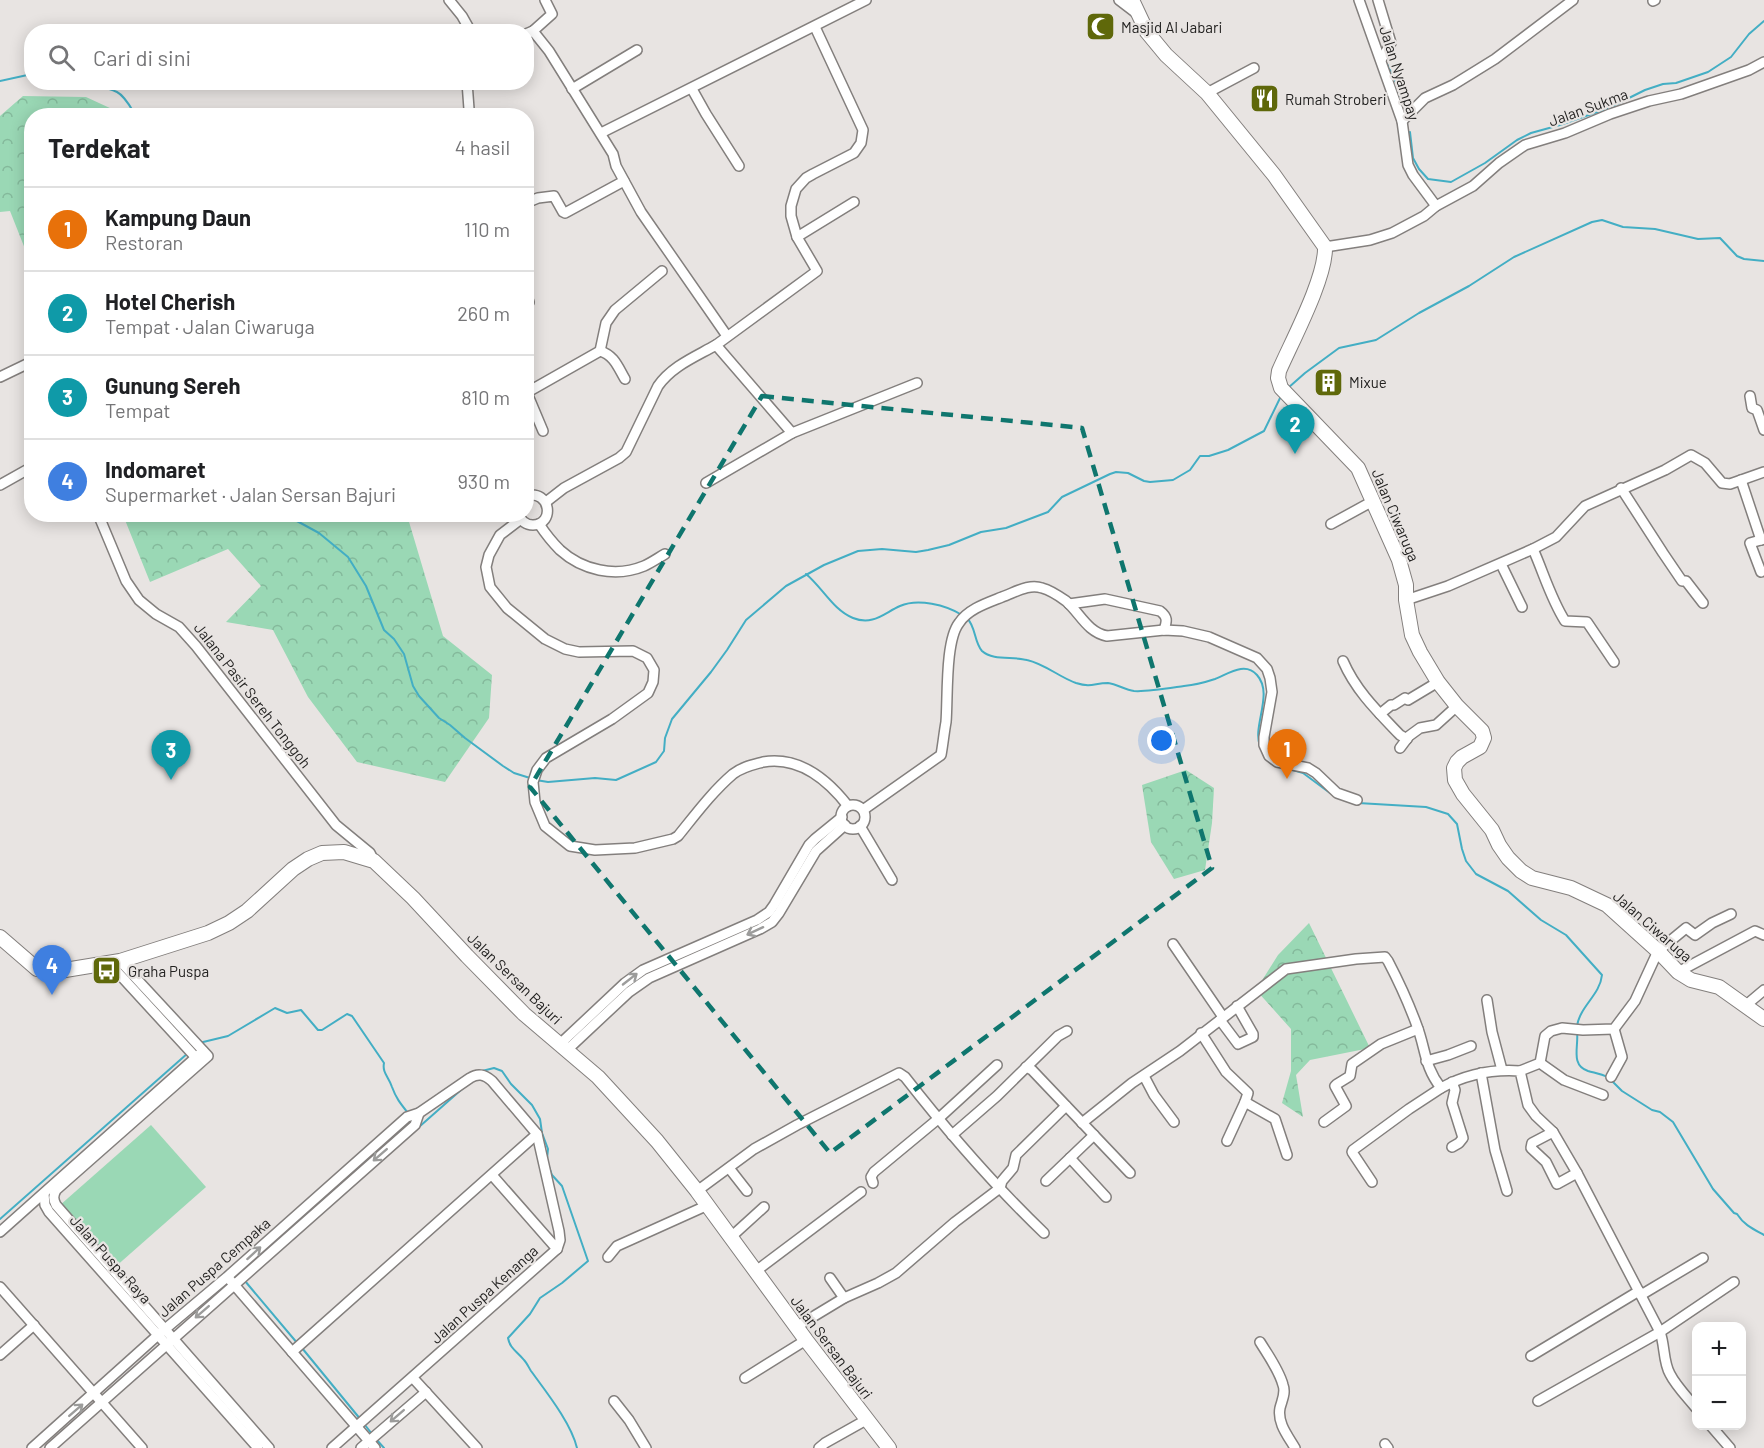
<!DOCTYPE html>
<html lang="id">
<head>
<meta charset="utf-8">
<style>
	body { margin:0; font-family:Barlow,sans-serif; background:#f2f2f2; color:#202124 }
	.controls { position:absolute; right:18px; bottom:18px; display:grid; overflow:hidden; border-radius:12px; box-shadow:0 3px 15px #0003 }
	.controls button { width:54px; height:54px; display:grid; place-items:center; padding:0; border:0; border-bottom:2px solid #e0e0e0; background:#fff; color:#202124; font:30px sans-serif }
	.you { position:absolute; left:1162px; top:741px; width:21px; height:21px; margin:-15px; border:4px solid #fff; border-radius:50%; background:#1a73e8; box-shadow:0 0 0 9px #1a73e833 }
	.badge { display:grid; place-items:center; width:39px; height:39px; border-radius:50%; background:#5f680a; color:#fff; font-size:20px; font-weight:700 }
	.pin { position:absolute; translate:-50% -50px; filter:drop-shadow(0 2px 3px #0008) }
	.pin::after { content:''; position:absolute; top:32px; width:21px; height:18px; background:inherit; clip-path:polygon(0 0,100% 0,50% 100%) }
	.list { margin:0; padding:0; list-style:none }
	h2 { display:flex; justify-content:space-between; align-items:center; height:78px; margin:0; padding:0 24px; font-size:26px }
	h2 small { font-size:20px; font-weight:400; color:#757577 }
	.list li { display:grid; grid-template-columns:39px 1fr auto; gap:18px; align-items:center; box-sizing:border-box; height:84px; padding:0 24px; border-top:2px solid #e0e0e0 }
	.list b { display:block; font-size:22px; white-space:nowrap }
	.list p { margin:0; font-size:20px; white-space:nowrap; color:#757577 }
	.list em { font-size:20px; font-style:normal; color:#757577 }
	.icon { flex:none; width:33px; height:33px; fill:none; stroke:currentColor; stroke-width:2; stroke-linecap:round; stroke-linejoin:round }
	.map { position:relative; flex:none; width:1764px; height:1448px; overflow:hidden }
	.search { position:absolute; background:#fff; box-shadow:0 3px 15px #0003; left:24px; top:24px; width:510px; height:66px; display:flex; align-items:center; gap:15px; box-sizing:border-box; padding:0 21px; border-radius:24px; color:#757577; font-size:22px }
	.panel { position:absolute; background:#fff; box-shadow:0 3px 15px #0003; left:24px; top:108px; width:510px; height:414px; border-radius:24px }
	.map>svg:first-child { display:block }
	.forest { fill:url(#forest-crowns) }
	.park { fill:#9ad8b5 }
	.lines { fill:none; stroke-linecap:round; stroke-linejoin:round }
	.stream { stroke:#43aec4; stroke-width:2 }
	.street-casing { stroke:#837f7d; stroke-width:12 }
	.secondary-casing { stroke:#837f7d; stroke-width:16 }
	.street { stroke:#fff; stroke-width:9 }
	.secondary { stroke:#fff; stroke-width:14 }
	.oneway { stroke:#9c9c9b }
	.marked { fill:none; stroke:#0f766e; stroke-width:4.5; stroke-dasharray:12 8; stroke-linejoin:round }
	.labels { text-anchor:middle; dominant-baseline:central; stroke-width:4.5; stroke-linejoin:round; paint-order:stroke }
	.poi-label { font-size:15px; fill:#232221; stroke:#e8e4e2; text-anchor:start }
	.street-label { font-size:15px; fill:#232221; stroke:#e8e4e2 }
</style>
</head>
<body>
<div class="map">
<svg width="1764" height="1448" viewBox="0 0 1764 1448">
	<defs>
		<pattern id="forest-crowns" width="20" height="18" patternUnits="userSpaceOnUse" patternTransform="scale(1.5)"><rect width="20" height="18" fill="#9ad8b5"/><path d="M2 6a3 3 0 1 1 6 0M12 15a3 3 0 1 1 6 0" fill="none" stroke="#84b99b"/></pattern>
	</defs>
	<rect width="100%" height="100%" fill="#e8e4e2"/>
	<g class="forest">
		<polygon points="23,96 86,97 125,115 32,116 31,264 10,211 0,212 0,116"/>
		<polygon points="123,515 407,515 443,636 492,675 489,718 445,782 357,762 308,697 273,630 226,622 261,586 228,549 150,582"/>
		<polygon points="1186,770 1214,788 1212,823 1205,870 1174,879 1151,842 1142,785"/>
		<polygon points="1309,923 1370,1048 1310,1060 1296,1075 1303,1117 1282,1103 1291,1071 1291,1029 1256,990 1278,955"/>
	</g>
	<polygon class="park" points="151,1125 206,1187 114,1268 59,1206"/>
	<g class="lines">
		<g class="stream">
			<polyline points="1387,64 1398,87 1402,108"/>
			<polyline points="0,81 32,74"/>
			<path d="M 94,82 C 100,88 109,88 117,92 C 125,96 131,108 136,116"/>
			<polyline points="1410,132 1413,158 1419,169 1428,179 1451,182 1485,163 1517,140 1531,133 1560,125 1609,108 1645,90 1663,84 1676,83 1708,72 1731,57 1749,34 1764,21"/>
			<polyline points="1288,388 1305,373 1339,348 1376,340 1419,313 1469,286 1514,257 1592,222 1602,220 1623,227 1655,229 1698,239 1720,238 1737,256 1744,259 1764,261"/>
			<polyline points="284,514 319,533 348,557 366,586 384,630 394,639 404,654 413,686 419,696 439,718 450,725 465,738 503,766 514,773 530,778"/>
			<path d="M 806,574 C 822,587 833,610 853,618 C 873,626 884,613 900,606 C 918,598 946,605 962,615"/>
			<path d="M 967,618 C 976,627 974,642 982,651 C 993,661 1013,656 1027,660 C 1045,664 1059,677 1076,683 C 1092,688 1094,683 1108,683 C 1117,684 1125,690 1134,691 C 1147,692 1170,688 1184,686 C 1194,685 1206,682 1215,679 C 1228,674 1245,661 1257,675 C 1274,694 1252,726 1260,746"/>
			<polyline points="1286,768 1303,773 1330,793"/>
			<polyline points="536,780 548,782 595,778 616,780 656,762 664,751 665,738 672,719 711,672 727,650 746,620 786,586 824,565 858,551 882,549 916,552 928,550 949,545 981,532 1006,528 1048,512 1062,497 1110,474 1116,472 1128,473 1144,481 1150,482 1173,480 1190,470 1200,456 1209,456 1228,450 1264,431 1282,394"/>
			<path d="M 1358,803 L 1426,807 L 1448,814 L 1457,824 L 1462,849 L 1466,861 L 1476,874 L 1508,891 L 1541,920 L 1566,935 L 1602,975 C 1600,995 1580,1006 1577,1026"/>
			<path d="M 1577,1032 C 1579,1046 1570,1065 1588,1071 C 1595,1073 1602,1074 1607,1077"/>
			<path d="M 199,1043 L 228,1036 L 275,1008 L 287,1013 L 301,1010 L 318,1030 L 322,1030 L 347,1014 L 352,1016 L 384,1063 C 382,1073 389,1077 392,1087 C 396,1098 400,1103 408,1113"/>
			<polyline points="482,1071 494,1068 502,1071 511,1084 532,1105 540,1119 542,1133 548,1149 547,1159"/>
			<path d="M 1612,1081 L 1622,1091 L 1652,1110 L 1660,1112 L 1673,1122 L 1713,1189 L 1734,1213 L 1737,1214 C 1744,1225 1753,1229 1764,1235"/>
			<polyline points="419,1127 462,1089"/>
			<path d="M 548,1164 L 552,1175 L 562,1186 L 588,1261 L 562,1283 L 540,1298 L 530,1314 L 508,1338 C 510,1349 517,1351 524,1360 C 527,1363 529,1368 531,1371 C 547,1393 571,1423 577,1448"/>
			<polyline points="0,1219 188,1053"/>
			<polyline points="246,1280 245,1281 298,1344"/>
			<polyline points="302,1348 361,1420"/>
			<polyline points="365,1425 372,1434"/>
			<polyline points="376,1439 384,1448"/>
		</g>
		<defs>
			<g id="street">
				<polyline points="449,0 462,16 471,32"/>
				<polyline points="1119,0 1136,13"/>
				<polyline points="1359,0 1402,121 1408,165 1413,175 1436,206"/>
				<polyline points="1378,0 1391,43 1381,60"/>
				<polyline points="1653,1 1655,0"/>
				<polyline points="815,27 863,130 861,143 854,153 813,174 806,178 796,189 791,206 791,216 797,237 817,271 716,345 792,433 917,383"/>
				<polyline points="533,31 552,14 545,0"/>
				<polyline points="526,34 533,31 549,51 613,154 616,166 641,212 727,336"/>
				<polyline points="572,89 637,50"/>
				<polyline points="692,89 706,114 739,166"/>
				<polyline points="1207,93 1254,68"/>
				<polyline points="466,116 469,109 467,82"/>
				<polyline points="1402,121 1425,98 1453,85 1495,59 1573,0"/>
				<polyline points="601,133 866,0"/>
				<polyline points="526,203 538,198 554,196 563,212 565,213 624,181"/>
				<polyline points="797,237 854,202"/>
				<polyline points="1325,247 1370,240 1392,233 1424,216 1436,206 1473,186 1499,163 1525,145 1565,133 1610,114 1649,101 1681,94 1749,70 1764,62"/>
				<polyline points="526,294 529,302 526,305"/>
				<path d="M 600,351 C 614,355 618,367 625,379"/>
				<polyline points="0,377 29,363 32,364"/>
				<polyline points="526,393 600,351 606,323 615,310 662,271"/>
				<polyline points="527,393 543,431"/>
				<polyline points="1750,396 1752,408 1757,410 1764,430"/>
				<polyline points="1741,480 1761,540"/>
				<polyline points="706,483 792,433"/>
				<polyline points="0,485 32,467"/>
				<polyline points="1621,488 1663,553 1682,581 1686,581 1703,603"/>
				<path d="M 546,502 L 564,488 L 619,458 L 626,452 L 658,386 C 672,366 695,357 716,345"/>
				<polyline points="98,514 126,581 139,600 156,614 179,627 196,646 336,825 370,853 374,861"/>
				<path d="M 518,514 C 521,521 526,525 533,525 C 555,525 551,489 526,496"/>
				<path d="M 521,519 L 500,535 L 489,555 L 486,567 L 490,587 L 507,608 L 545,639 L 565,649 L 579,652 L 633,651 L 647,658 L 654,670 L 653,682 L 648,693 L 612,719 L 546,758 L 537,770 L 533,782 L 535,802 L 545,826 L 570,846 L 595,850 L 635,848 L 673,839 L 678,836 C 695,815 712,792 733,774 C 742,767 752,765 763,762 C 799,756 827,779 848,806"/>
				<path d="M 539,524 C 545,533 552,542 560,550 C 582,570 615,578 644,566 C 651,563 658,558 665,554"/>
				<polyline points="1331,524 1373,501"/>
				<path d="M 1533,549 C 1544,574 1551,599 1565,621 L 1587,622 L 1614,662"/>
				<polyline points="1501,564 1522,607"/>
				<polyline points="1761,572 1750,543 1764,539"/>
				<polyline points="1406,600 1448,586 1533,549 1556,537 1585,506 1665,470 1691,455 1705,463 1722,483 1730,484 1764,472"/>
				<path d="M 1069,604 L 1105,599 L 1160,611 C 1168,617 1167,621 1164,630"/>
				<path d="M 1343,661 C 1356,691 1378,712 1400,735 L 1407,739"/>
				<polyline points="1380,714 1391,705 1394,705 1405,698 1408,700 1438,682"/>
				<polyline points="1400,748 1409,736 1420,728 1436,725 1457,706"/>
				<circle cx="853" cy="817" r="12"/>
				<path d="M 863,810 L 941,755 C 943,744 944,733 946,722 C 948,698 945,641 959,623 C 968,609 987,603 1002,597 C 1014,593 1029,583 1042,588 C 1050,590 1059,596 1066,601 C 1080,613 1087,632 1107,636 L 1164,630 L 1183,631 L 1209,637 L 1257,658 L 1267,669 L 1270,678 L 1272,692 L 1264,737 L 1264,745 L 1269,756 L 1277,762 L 1308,768 L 1316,773 L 1337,793 L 1357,800"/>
				<polyline points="860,826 892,880"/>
				<polyline points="1173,944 1223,1017"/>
				<path d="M 120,961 L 208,1056 L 56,1190 C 53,1196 53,1199 56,1205 L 269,1448"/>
				<polyline points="109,963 199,1061"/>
				<polyline points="1678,972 1755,931 1764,935"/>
				<polyline points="1487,1000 1492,1032 1502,1070"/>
				<polyline points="1745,1006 1764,990"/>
				<polyline points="1220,1020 1238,1044 1253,1037 1253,1034 1237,1006"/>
				<polyline points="1201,1033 1226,1072 1248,1093 1245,1102 1227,1141"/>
				<polyline points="560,1044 625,983 643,970 757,920 769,912 774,905 809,845 815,839 842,817"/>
				<polyline points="567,1050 629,992 649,978 760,929 772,922 779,913 816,851 845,825"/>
				<polyline points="1426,1061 1448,1055 1471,1046"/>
				<polyline points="1540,1063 1564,1080 1603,1095"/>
				<polyline points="1026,1067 1032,1070 1130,1173"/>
				<polyline points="1520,1071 1540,1063 1545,1036 1551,1031 1562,1028 1583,1030 1614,1029 1635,1001 1658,951 1686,928 1695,935 1712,923 1731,914"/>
				<polyline points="1481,1073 1495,1150 1507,1191"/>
				<polyline points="1144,1076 1154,1095 1174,1122"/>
				<polyline points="1611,1077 1622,1057 1614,1029"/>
				<polyline points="1245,1102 1275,1119 1287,1155"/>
				<polyline points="1324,1122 1346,1106 1335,1086 1337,1084 1350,1076 1352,1064 1381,1044 1418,1029"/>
				<path d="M 1082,1123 L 1132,1083 L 1180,1051 L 1286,969 L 1356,959 L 1385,957 L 1388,961 C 1399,982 1409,1004 1417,1026 C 1426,1050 1424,1066 1441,1088 C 1465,1075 1492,1069 1520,1071 L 1528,1105 L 1536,1116 L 1553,1132 L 1577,1173 L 1660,1332 C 1665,1345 1663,1362 1670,1374 C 1676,1386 1688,1398 1696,1408"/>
				<polyline points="1553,1132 1532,1143 1531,1148 1546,1162 1557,1184 1577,1173"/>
				<polyline points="952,1135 997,1096 1058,1036 1067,1031"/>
				<polyline points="1452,1147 1459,1143 1463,1138 1452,1103 1455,1090 1452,1082"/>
				<polyline points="1070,1158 1106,1197"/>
				<polyline points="729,1168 747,1191"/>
				<polyline points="492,1175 557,1249"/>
				<polyline points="1046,1181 1094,1135"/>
				<polyline points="1372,1182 1352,1152 1353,1150 1409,1109 1441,1088"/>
				<polyline points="873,1183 871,1177 874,1172 938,1119 997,1065"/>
				<path d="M 697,1191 L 754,1149 L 797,1125 L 899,1073 L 905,1077 C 948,1132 994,1185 1044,1233"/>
				<polyline points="44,1194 45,1205 49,1212 258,1448"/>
				<polyline points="0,1232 203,1051"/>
				<polyline points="731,1237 764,1207"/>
				<polyline points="608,1257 617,1246 708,1205"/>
				<polyline points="756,1271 861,1192"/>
				<polyline points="830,1278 844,1298 878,1283 896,1273 955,1222 1000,1188 1002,1181 1013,1168 1016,1155 1066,1106"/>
				<polyline points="230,1280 375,1448"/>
				<polyline points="0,1287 142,1448"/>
				<polyline points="1641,1295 1703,1258"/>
				<polyline points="796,1327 844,1298"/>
				<path d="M 1260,1342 C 1268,1355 1279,1370 1283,1385 C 1286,1393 1282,1400 1280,1408 C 1277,1423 1288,1436 1295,1448"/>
				<polyline points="292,1352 537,1134"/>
				<polyline points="0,1355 34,1325"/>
				<polyline points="1531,1356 1639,1291"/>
				<polyline points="413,1378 477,1448"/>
				<polyline points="745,1378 806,1340"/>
				<polyline points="614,1401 629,1420 646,1448"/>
				<polyline points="1538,1401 1660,1332 1734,1282"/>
				<polyline points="1711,1426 1730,1448"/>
				<polyline points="1385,1444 1388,1448"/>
				<path d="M 32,1448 L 158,1335 L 227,1277 L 407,1117 L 419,1113 L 470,1078 C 478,1073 484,1074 492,1081 L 537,1134 L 559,1231 L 560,1240 L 557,1249 L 332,1448"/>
				<polyline points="50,1448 415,1125 419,1113"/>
				<polyline points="361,1448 426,1392"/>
				<polyline points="819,1448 825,1443 866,1420"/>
			</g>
			<g id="secondary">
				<path d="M 1132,0 L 1147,32 L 1166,55 L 1207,93 L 1274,175 L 1325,247 C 1326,278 1292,341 1279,371 L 1278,378 L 1281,388 L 1358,468 L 1399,560 L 1406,585 L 1406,600 L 1412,635 L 1420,652 L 1438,682 L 1457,706 L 1482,731 L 1484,738 L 1480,747 L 1462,757 L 1457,762 L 1454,768 L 1455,780 L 1463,794 L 1492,830 L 1499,845 L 1508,858 L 1521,871 L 1532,878 L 1571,888 L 1607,905 L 1658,951 L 1678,972 L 1691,980 L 1719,987 L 1764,1019"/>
				<polyline points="0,937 37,969 53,972 120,961 208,933 229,923 247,911 293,869 308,859 322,853 344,852 374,861 413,898 467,956 524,1014 598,1077 657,1141 697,1191 806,1340 889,1448"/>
			</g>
		</defs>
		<use href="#street" class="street-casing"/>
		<use href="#secondary" class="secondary-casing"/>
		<use href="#street" class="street"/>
		<use href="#secondary" class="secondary"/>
	</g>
	<defs><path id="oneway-shaft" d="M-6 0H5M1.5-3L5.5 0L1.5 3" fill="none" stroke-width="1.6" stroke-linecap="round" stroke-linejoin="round" transform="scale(1.5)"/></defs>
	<g class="oneway">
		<use href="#oneway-shaft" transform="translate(755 931) rotate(155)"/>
		<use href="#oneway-shaft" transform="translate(630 979) rotate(-38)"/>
		<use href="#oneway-shaft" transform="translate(380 1155) rotate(139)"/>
		<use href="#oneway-shaft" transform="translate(254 1253) rotate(-42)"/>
		<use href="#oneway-shaft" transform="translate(202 1312) rotate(139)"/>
		<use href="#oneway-shaft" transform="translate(76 1410) rotate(-41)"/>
		<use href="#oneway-shaft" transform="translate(397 1416) rotate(139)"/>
	</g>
	<path class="marked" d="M 762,396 L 1082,428 L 1212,868 L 830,1153 L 530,787 Z"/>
	<defs>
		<symbol id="mosque-square" viewBox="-11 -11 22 22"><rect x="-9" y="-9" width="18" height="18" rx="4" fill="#5f680a" stroke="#e8e4e2"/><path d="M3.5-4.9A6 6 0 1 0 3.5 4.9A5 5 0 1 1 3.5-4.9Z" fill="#fff"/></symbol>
		<symbol id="restaurant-square" viewBox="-11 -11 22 22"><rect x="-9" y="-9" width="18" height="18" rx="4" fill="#5f680a" stroke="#e8e4e2"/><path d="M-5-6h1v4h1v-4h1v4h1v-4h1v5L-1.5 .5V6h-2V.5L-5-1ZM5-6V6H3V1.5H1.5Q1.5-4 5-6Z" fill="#fff"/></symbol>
		<symbol id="building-square" viewBox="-11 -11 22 22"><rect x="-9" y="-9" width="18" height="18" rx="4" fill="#5f680a" stroke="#e8e4e2"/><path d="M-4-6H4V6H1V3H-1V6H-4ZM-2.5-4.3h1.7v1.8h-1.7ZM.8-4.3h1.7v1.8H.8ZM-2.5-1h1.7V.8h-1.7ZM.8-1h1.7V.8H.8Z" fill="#fff"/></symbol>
		<symbol id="bus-square" viewBox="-11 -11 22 22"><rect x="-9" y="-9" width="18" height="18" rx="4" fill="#5f680a" stroke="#e8e4e2"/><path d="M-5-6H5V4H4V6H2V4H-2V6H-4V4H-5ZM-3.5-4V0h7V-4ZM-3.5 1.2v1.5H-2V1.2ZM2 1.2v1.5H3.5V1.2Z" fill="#fff"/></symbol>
	</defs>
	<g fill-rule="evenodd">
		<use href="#mosque-square" x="1084" y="10" width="33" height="33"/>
		<use href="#restaurant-square" x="1248" y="82" width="33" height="33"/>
		<use href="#building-square" x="1312" y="366" width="33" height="33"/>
		<use href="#bus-square" x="90" y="954" width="33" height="33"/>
	</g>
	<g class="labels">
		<g class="poi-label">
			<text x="1121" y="27">Masjid Al Jabari</text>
			<text x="1285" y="99">Rumah Stroberi</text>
			<text x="1349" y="382">Mixue</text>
			<text x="128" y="971">Graha Puspa</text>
		</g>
		<g class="street-label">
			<text transform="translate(1400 73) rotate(72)">Jalan Nyampay</text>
			<text transform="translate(1588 107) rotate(-20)">Jalan Sukma</text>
			<text transform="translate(1396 515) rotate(67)">Jalan Ciwaruga</text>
			<text transform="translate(253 695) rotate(52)">Jalana Pasir Sereh Tonggoh</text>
			<text transform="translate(1653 926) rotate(41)">Jalan Ciwaruga</text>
			<text transform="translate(515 978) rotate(44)">Jalan Sersan Bajuri</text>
			<text transform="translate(111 1259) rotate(48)">Jalan Puspa Raya</text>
			<text transform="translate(214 1267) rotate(-41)">Jalan Puspa Cempaka</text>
			<text transform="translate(484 1294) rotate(-42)">Jalan Puspa Kenanga</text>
			<text transform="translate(832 1347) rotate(53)">Jalan Sersan Bajuri</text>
		</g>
	</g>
</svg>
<div class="controls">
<button>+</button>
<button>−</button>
</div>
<div class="you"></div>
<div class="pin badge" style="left:1287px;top:779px;background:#e8710a">1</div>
<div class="pin badge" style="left:1295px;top:454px;background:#0f9aa8">2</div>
<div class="pin badge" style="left:171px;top:780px;background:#0f9aa8">3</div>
<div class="pin badge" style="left:52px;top:995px;background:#3f7fe0">4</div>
<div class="search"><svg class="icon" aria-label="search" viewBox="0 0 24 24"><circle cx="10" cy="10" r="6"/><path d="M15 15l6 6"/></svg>Cari di sini</div>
<section class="panel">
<h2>Terdekat<small>4 hasil</small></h2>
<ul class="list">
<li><span class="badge" style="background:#e8710a">1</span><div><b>Kampung Daun</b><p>Restoran</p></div><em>110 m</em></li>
<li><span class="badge" style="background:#0f9aa8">2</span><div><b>Hotel Cherish</b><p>Tempat · Jalan Ciwaruga</p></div><em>260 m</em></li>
<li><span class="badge" style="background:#0f9aa8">3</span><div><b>Gunung Sereh</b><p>Tempat</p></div><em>810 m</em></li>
<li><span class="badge" style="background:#3f7fe0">4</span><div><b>Indomaret</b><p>Supermarket · Jalan Sersan Bajuri</p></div><em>930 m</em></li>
</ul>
</section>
</div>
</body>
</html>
